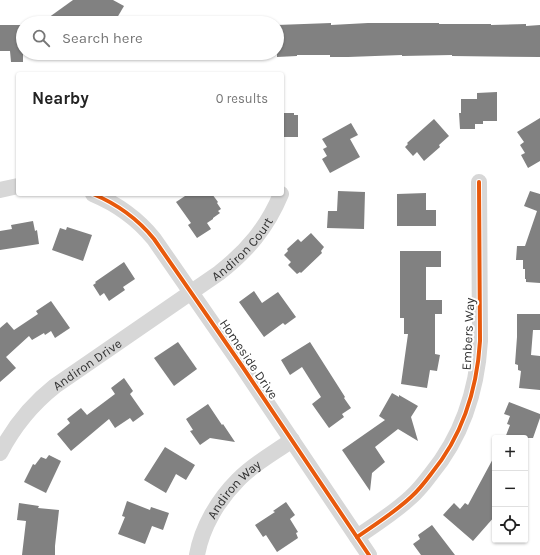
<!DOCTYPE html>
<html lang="en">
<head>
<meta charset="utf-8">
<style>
	body { margin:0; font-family:Karla,sans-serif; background:#f6f6f6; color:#222 }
	.controls { position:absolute; right:12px; bottom:12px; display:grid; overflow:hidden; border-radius:4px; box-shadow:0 1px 3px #0004 }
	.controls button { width:36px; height:36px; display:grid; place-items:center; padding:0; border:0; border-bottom:1px solid #e0e0e0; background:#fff; color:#222; font:20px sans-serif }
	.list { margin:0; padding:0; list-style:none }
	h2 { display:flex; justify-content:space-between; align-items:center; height:52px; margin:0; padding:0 16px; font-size:17px }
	h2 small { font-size:13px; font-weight:400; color:#767676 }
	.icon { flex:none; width:22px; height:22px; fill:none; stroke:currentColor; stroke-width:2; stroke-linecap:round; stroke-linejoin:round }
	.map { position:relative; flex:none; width:540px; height:555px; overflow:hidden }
	.search { position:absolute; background:#fff; box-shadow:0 1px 3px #0004; left:16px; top:16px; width:268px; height:44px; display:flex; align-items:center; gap:10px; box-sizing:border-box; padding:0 14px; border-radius:22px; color:#767676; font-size:15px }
	.panel { position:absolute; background:#fff; box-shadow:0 1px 3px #0004; left:16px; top:72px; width:268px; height:124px; border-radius:4px }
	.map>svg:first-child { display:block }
	.building { fill:#818181 }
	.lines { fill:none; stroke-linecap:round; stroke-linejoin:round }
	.street { stroke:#d7d7d7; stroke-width:16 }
	.cycleway-casing { stroke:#fff; stroke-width:6 }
	.cycleway { stroke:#e8590c; stroke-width:4 }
	.labels { text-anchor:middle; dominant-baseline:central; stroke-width:4; stroke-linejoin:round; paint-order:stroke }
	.street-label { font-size:13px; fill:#333; stroke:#fff }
</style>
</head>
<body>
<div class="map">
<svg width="540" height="555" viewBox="0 0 540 555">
	<rect width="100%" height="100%" fill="#fff"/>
	<g class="building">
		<polygon points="73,0 113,0 124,6 114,23 41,23"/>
		<polygon points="331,23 331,25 368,23 439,23 439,24 491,24 491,25 526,24 526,26 540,25 540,57 452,56 452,55 402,56 402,55 348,57 330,57 330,55 297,55 297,56 277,57 277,25"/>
		<polygon points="0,25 23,25 23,62 11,62 10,51 0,51"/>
		<polygon points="497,92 497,121 483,121 483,124 475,124 475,129 460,129 459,113 461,113 461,99 477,99 477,93"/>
		<polygon points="282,113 294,113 294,115 298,115 298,137 282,137"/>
		<polygon points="540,118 540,161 528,168 521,155 525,153 520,145 524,142 517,132"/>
		<polygon points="434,119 449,136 439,145 440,147 424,161 417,152 413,156 405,147 408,144 407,143"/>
		<polygon points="351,123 358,135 350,139 360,157 330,173 322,159 327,156 323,149 327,147 322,139"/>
		<polygon points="338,191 365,192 364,229 327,228 328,211 337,211"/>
		<polygon points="530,191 540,194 540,283 526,282 526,279 525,279 525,269 523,269 523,260 516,260 517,246 525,246 537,211 524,206"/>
		<polygon points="426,193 426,210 436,210 436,226 397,226 397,194"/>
		<polygon points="188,194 212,194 218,202 217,203 221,209 218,211 220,213 213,218 213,219 207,223 211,229 197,238 188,225 191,223 176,202"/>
		<polygon points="33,221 35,231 37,230 39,244 0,250 0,231 12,229 11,225"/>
		<polygon points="67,227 92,235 83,261 52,250 60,228 66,230"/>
		<polygon points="311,233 324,247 321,251 322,253 301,273 300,272 297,274 288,265 291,262 284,255 288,251 287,249 298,239 301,242"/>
		<polygon points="400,251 441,251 441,267 426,267 426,300 442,300 442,314 435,314 435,354 440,355 437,371 430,370 427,388 401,384 408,334 404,334 404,318 400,318"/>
		<polygon points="124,262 135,279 123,287 125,290 109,301 104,293 100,296 93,285 96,283 95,282"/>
		<polygon points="254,291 262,303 278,292 296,317 285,325 283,323 264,337 239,302"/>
		<polygon points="51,301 70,328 55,338 51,331 45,335 44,333 32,340 29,336 6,357 16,368 0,382 0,328 7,322 14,330 38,314 36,311"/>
		<polygon points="517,314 540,314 540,330 533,330 531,355 540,356 540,390 519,388 521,371 518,370 518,365 515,364 517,337"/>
		<polygon points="178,342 197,369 174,386 154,358"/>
		<polygon points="310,342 345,397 344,398 351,408 342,414 344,417 329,428 312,404 321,397 302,367 290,375 281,360"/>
		<polygon points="124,378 133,391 130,394 144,414 133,422 130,418 115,428 109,419 71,451 57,434 70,423 67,419 81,408 87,415 115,394 111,388"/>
		<polygon points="392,393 399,397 399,395 418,406 411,417 418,441 398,429 375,447 385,462 372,473 370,491 342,450 385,420 379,416"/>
		<polygon points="509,402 540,414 540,418 533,438 505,438 510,425 507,424 510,416 504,414"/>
		<polygon points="208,404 222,425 223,424 235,442 210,438 200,445 190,431 193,430 186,419"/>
		<polygon points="165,447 195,465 186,480 176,474 166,493 144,480"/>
		<polygon points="49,455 61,461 46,493 24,482 33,464 35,465 41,457 46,459"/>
		<polygon points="495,455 495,516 473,541 443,515 454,503 460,509 465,503 468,505"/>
		<polygon points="127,501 150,510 151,507 169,513 163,530 152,526 145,544 118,534 125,517 122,516"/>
		<polygon points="286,502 295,515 290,519 298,532 296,533 298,538 277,552 266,535 263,537 255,525 275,512 273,511"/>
		<polygon points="19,503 39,506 38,508 59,510 55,546 55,555 22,555 26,521 17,520"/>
		<polygon points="432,525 455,555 421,555 413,544 420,539 418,535"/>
	</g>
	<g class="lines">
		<g class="street">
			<polyline points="0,190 18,186"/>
			<path d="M 93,194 C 117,204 137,218 154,239 L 242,366 L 369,555"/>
			<path id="s1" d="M 0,453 C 14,426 31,405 55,386 L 219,273 C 247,251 267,228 281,194"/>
			<path d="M 357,537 C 376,524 395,512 411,497 C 419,490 425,482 431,474 C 463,435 477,390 480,341 L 479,182"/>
			<path id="s2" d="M 197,555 C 202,527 218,500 238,480 C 253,464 274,453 292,440"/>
		</g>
		<defs>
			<g id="cycleway">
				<path d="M 93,194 C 117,204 137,218 154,239 L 242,366 L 369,555"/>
				<path d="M 357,537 C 376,524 395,512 411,497 C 419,490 425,482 431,474 C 463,435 477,390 480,341 L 479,182"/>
			</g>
		</defs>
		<use href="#cycleway" class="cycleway-casing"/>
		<use href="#cycleway" class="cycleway"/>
	</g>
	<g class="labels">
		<g class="street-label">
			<text stroke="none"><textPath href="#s1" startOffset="320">Andiron Court</textPath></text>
			<text transform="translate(468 334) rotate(-87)">Embers Way</text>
			<text transform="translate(249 359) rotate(56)">Homeside Drive</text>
			<text stroke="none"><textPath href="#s1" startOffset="126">Andiron Drive</textPath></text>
			<text stroke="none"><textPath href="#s2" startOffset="77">Andiron Way</textPath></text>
		</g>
	</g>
</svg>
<div class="controls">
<button>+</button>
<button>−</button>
<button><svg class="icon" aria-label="locate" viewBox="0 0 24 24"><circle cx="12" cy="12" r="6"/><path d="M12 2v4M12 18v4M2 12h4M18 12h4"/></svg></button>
</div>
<div class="search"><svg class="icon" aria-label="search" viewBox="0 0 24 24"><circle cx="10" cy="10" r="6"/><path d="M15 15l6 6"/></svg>Search here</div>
<section class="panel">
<h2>Nearby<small>0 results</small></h2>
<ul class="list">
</ul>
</section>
</div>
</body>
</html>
